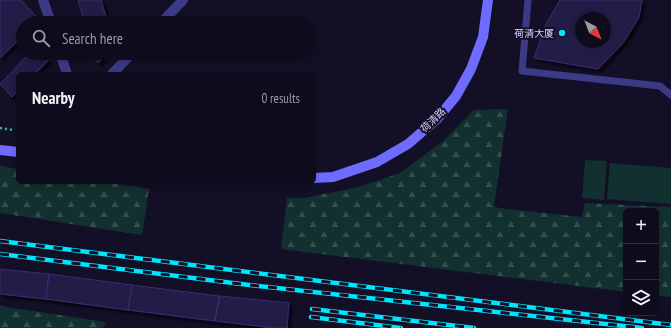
<!DOCTYPE html>
<html lang="en">
<head>
<meta charset="utf-8">
<style>
	body { margin:0; font-family:"PT Sans Narrow","Noto Sans SC",sans-serif; background:#1c1929; color:#f1f3f6 }
	.controls { position:absolute; right:12px; bottom:12px; display:grid; overflow:hidden; border-radius:6px; box-shadow:0 2px 6px #0003 }
	.controls button { width:36px; height:36px; display:grid; place-items:center; padding:0; border:0; border-bottom:1px solid #2e2b3b; background:#0e0b1c; color:#f1f3f6; font:20px sans-serif }
	.compass { position:absolute; left:575px; top:12px; width:36px; height:36px; border-radius:50%; background:#0e0b1c; box-shadow:0 2px 6px #0003; rotate:138deg }
	.list { margin:0; padding:0; list-style:none }
	h2 { display:flex; justify-content:space-between; align-items:center; height:52px; margin:0; padding:0 16px; font-size:17px }
	h2 small { font-size:13px; font-weight:400; color:#9b9ba3 }
	.icon { flex:none; width:22px; height:22px; fill:none; stroke:currentColor; stroke-width:2; stroke-linecap:round; stroke-linejoin:round }
	.map { position:relative; flex:none; width:671px; height:328px; overflow:hidden }
	.search { position:absolute; background:#0e0b1c; box-shadow:0 2px 6px #0003; left:16px; top:16px; width:300px; height:44px; display:flex; align-items:center; gap:10px; box-sizing:border-box; padding:0 14px; border-radius:22px; color:#9b9ba3; font-size:15px }
	.panel { position:absolute; background:#0e0b1c; box-shadow:0 2px 6px #0003; left:16px; top:72px; width:300px; height:112px; border-radius:6px }
	.map>svg:first-child { display:block }
	.green { fill:#12302f }
	.forest { fill:url(#forest-firs) }
	.building { fill:#241b47; stroke:#3b2d73; fill-rule:evenodd; filter:url(#shadow) }
	.lines { fill:none; stroke-linecap:round; stroke-linejoin:round }
	.path { stroke:#2fb8b0; stroke-width:2.5; stroke-dasharray:2 3; stroke-linecap:butt }
	.lane { stroke:#3d3a85; stroke-width:7 }
	.street { stroke:#3d3a85; stroke-width:10 }
	.secondary { stroke:#6f6bff; stroke-width:10 }
	.rail-casing { stroke:#00e5ff; stroke-width:4.5 }
	.rail { stroke:#130f26; stroke-width:3; stroke-dasharray:9; stroke-linecap:butt }
	.poi-dot { fill:#00e5ff; stroke:#130f26; stroke-width:1.5 }
	.labels { text-anchor:middle; dominant-baseline:central; stroke-width:4; stroke-linejoin:round; paint-order:stroke }
	.poi-label { font-size:10px; fill:#d9d4ff; stroke:#130f26; text-anchor:end }
	.street-label { font-size:10px; fill:#d9d4ff; stroke:#130f26 }
</style>
</head>
<body>
<div class="map">
<svg width="671" height="328" viewBox="0 0 671 328">
	<defs>
		<pattern id="forest-firs" width="22" height="20" patternUnits="userSpaceOnUse"><rect width="22" height="20" fill="#12302f"/><path d="M5 1l3.5 6h-7zM16 11l3.5 6h-7z" fill="#344d4e"/></pattern>
		<filter id="shadow"><feDropShadow dx="3.5" dy="3.5" stdDeviation="1" flood-color="#0009"/></filter>
	</defs>
	<rect width="100%" height="100%" fill="#130f26"/>
	<g class="green">
		<polygon points="585,160 607,161 604,200 582,198"/>
		<polygon points="610,163 671,168 671,204 607,199"/>
	</g>
	<g class="forest">
		<polygon points="508,109 494,206 499,208 582,217 585,203 671,207 671,297 656,296 656,211 626,211 626,292 281,249 287,198 304,198 359,187 400,173 443,141 474,110"/>
		<polygon points="0,166 18,169 18,182 106,182 149,189 142,235 0,213"/>
		<polygon points="0,306 106,322 103,328 0,328"/>
	</g>
	<g class="building">
		<polygon points="0,0 21,0 40,20 36,23 23,23 23,36 0,58"/>
		<polygon points="78,0 101,0 108,23 85,23"/>
		<path d="M 560,0 L 642,0 L 639,17 L 623,43 L 598,69 L 534,58 L 546,24 ZM 581,18 L 605,18 L 605,42 L 581,42 Z"/>
		<polygon points="30,53 42,53 49,60 35,74 18,74 18,91 12,97 0,84"/>
		<polygon points="89,53 109,53 98,63"/>
		<polygon points="0,269 49,274 46,299 0,294"/>
		<polygon points="49,274 132,285 128,310 46,299"/>
		<polygon points="132,285 219,296 215,321 128,310"/>
		<polygon points="220,296 289,303 287,328 274,328 215,321"/>
	</g>
	<g class="lines">
		<polyline class="path" points="0,128 14,130"/>
		<polyline class="lane" points="528,0 522,71 660,86 671,95"/>
		<g class="street">
			<polyline points="43,0 51,23"/>
			<polyline points="161,23 183,0"/>
			<polyline points="60,53 67,74"/>
			<polyline points="112,74 132,53"/>
		</g>
		<g class="secondary">
			<polyline points="0,150 18,152"/>
			<polyline points="314,178 333,177 377,162 408,144 437,119 456,96 471,69 483,37 488,0"/>
		</g>
		<defs>
			<g id="rail">
				<polyline points="0,241 671,325"/>
				<polyline points="0,254 241,284 642,328"/>
				<polyline points="312,309 474,328"/>
				<polyline points="311,317 401,328"/>
			</g>
		</defs>
		<use href="#rail" class="rail-casing"/>
		<use href="#rail" class="rail"/>
	</g>
	<circle class="poi-dot" cx="562" cy="33" r="4"/>
	<g class="labels">
		<g class="poi-label">
			<text x="554" y="33">荷清大厦</text>
		</g>
		<g class="street-label">
			<text transform="translate(433 120) rotate(-45)">荷清路</text>
		</g>
	</g>
</svg>
<div class="controls">
<button>+</button>
<button>−</button>
<button><svg class="icon" aria-label="layers" viewBox="0 0 24 24"><path d="M12 4l9 5-9 5-9-5zM3 14l9 5 9-5"/></svg></button>
</div>
<svg class="compass" viewBox="-18 -18 36 36"><path d="M0-13l5 13h-10z" fill="#e53935"/><path d="M0 13l5-13h-10z" fill="#9b9ba3"/></svg>
<div class="search"><svg class="icon" aria-label="search" viewBox="0 0 24 24"><circle cx="10" cy="10" r="6"/><path d="M15 15l6 6"/></svg>Search here</div>
<section class="panel">
<h2>Nearby<small>0 results</small></h2>
<ul class="list">
</ul>
</section>
</div>
</body>
</html>
